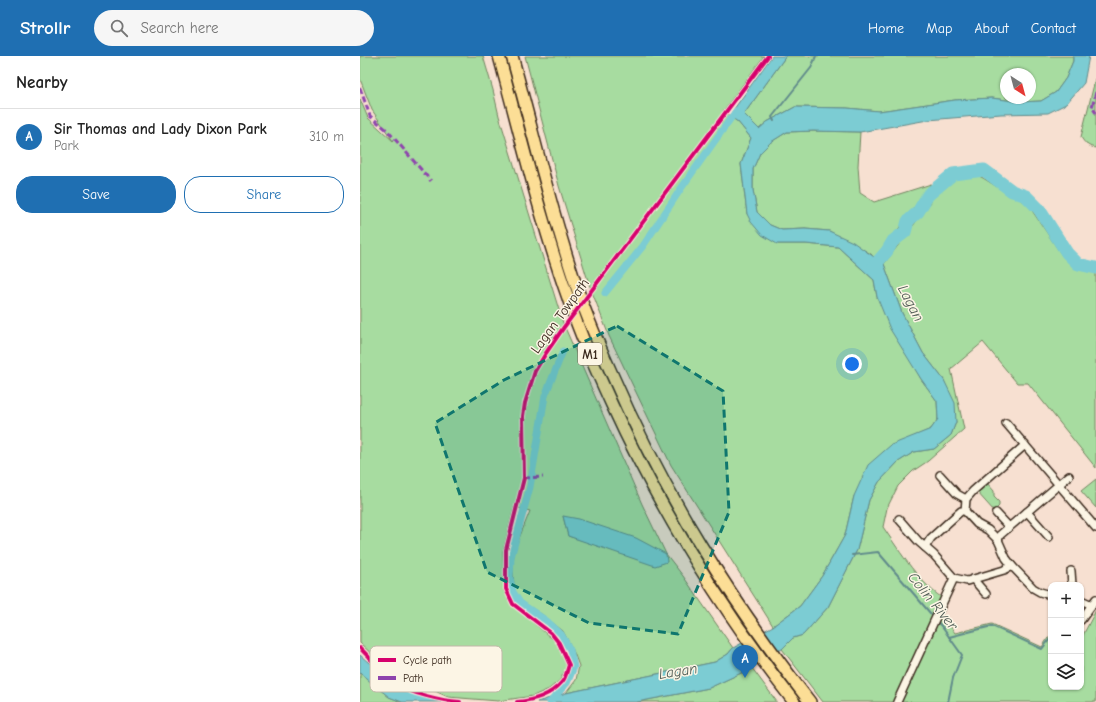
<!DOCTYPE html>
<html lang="en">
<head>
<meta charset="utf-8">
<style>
	body { margin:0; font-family:"Comic Neue",sans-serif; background:#f6f6f6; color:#222 }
	.controls { position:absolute; right:12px; bottom:12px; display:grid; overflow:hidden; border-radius:8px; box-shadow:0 1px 3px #0004 }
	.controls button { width:36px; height:36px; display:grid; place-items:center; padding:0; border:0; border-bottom:1px solid #e0e0e0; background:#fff; color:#222; font:20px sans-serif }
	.compass { position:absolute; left:640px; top:12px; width:36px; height:36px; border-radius:50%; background:#fff; box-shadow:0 1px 3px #0004; rotate:144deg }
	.you { position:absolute; left:492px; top:308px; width:14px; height:14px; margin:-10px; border:3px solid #fff; border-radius:50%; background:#1a73e8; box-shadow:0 0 0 6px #1a73e833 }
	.badge { display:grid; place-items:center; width:26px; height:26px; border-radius:50%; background:#1f6fb2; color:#fff; font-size:13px; font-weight:700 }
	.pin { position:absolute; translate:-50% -33px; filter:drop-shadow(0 1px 2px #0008) }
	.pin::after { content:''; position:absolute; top:21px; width:14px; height:12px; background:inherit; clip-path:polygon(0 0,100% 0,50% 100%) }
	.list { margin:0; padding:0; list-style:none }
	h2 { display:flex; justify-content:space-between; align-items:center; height:52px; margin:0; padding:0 16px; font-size:17px }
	h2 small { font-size:13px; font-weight:400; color:#767676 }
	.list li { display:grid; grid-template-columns:26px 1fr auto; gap:12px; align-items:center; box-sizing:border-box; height:56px; padding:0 16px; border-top:1px solid #e0e0e0 }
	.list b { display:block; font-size:15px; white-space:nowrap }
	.list p { margin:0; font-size:13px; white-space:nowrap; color:#767676 }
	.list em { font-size:13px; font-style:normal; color:#767676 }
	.actions { display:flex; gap:8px; padding:12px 16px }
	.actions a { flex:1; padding:9px 0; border:1px solid #1f6fb2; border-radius:16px; text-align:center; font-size:14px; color:#1f6fb2 }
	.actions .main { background:#1f6fb2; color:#fff }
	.icon { flex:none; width:22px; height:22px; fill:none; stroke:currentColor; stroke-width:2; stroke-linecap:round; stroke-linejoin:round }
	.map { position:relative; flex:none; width:736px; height:646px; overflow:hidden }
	header { display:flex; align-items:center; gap:24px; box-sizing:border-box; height:56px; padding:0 20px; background:#1f6fb2; color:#fff }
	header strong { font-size:19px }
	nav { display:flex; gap:22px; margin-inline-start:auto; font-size:14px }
	.search { width:280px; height:36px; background:#f6f6f6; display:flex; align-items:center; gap:10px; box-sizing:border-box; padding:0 14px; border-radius:22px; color:#767676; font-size:15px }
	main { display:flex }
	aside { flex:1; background:#fff }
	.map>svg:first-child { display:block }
	.green { fill:#a7dca0; stroke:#71835f; fill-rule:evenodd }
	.water { fill:#7bccd3; stroke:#618b8b }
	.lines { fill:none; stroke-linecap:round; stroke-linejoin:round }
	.stream { stroke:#618b8b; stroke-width:2 }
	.canal { stroke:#7bccd3; stroke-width:7 }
	.river { stroke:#7bccd3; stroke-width:13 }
	.minor-casing { stroke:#3b2a1e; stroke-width:10 }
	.highway-casing { stroke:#3b2a1e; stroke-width:14 }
	.minor { stroke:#fcf5e5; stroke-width:7 }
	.highway { stroke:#fcde96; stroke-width:11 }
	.quiet { stroke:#8e44ad; stroke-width:3; stroke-dasharray:6 3; stroke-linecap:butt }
	.cycleway-casing { stroke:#fcf5e5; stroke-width:6 }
	.cycleway { stroke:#d6006c; stroke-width:4 }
	.marked { fill:#0f766e; fill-opacity:0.2; stroke:#0f766e; stroke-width:3; stroke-dasharray:8 5; stroke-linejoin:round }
	.labels { text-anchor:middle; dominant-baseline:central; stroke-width:3; stroke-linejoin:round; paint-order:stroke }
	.shield { fill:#fcf5e5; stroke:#75675a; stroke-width:1 }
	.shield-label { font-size:13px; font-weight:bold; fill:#3b2a1e }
	.street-label { font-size:14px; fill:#3b2a1e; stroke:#fcf5e5 }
	.water-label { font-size:15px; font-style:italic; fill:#4e5b54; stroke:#fcf5e5 }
	.key { fill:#fcf5e5; stroke:#c2b8a9; stroke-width:1 }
	.key-label { font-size:11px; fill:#3b2a1e }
</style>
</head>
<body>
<header>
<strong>Strollr</strong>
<div class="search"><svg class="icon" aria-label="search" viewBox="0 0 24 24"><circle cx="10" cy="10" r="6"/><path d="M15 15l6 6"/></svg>Search here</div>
<nav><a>Home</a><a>Map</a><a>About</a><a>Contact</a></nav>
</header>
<main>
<aside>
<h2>Nearby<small></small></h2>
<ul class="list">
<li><span class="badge">A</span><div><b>Sir Thomas and Lady Dixon Park</b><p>Park</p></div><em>310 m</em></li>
</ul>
<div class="actions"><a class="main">Save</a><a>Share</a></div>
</aside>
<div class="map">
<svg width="736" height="646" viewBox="0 0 736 646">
	<rect width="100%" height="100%" fill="#f7e0d1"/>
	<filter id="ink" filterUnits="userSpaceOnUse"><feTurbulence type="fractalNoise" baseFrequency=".025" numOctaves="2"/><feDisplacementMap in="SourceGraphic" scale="8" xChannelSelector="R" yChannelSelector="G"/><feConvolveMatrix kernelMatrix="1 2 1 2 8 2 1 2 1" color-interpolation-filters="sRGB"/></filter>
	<g filter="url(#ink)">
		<g class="green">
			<path d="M 0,0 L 123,0 L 133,34 L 139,60 L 203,267 L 282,448 L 306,498 L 323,520 L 373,592 L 368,598 L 355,606 L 206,637 L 216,624 L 219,610 L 213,594 L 203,575 L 183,559 L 160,544 L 154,534 L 153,511 L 154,495 L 170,455 L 154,451 L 143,495 L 144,535 L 152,549 L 196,586 L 207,610 L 200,624 L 189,633 L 173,640 L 138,645 L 88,641 L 45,621 L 18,604 L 0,587 L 0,43 L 8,62 L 33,85 L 12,54 L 0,23 ZM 203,460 L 243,491 L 208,480 Z"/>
			<polygon points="165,0 404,0 363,55 378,66 391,82 381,108 387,158 417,188 446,188 478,191 514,224 517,241 561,323 577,345 578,363 571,373 555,380 494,440 485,479 462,520 440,550 413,570 311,409 249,280 229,228 199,130"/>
			<path d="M 426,0 L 713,0 L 713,5 L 706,22 L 696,36 L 681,45 L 660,46 L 632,42 L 595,44 L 519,55 L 487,52 L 435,51 L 407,66 L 399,73 L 384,58 ZM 646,18 L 670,18 L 670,42 L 646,42 Z"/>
			<path d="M 736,20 L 736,92 C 729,91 724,87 721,81 Z"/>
			<polygon points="453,75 500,76 498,110 500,137 514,146 571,128 516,204 511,198 469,175 445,173 422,174 410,169 397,156 393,134 393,113 400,97 411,86 427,76"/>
			<path d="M 615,118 L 623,122 L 645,136 L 667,147 L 703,201 L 718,213 L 736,214 L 736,412 L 668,327 L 657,327 L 623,286 L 591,313 L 604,373 L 568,405 L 553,415 L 538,430 L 527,452 L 523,471 C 541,497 560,529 587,545 L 582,559 L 595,577 L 632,568 L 682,591 L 688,582 L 691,582 L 691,631 L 721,631 L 721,583 L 736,554 L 736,646 L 463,646 L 422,593 L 433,582 L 443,579 L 468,551 L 497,494 L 509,444 L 519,426 L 538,406 L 554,396 L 574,393 L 591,379 L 596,366 L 584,324 L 563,297 L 542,257 L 524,208 L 571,146 L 570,141 L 596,121 Z"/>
			<polygon points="736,423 736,452 721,435"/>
			<polygon points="627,427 634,435 634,441 639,446 639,450 634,455 617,436"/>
			<polygon points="392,612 417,646 277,646 349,632"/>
			<polygon points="0,617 29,641 42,646 0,646"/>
		</g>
		<g class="water">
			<polygon points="412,0 426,0 384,58 399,73 407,66 435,51 487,52 519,55 595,44 632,42 660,46 681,45 696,36 706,22 713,5 713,0 729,0 724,27 706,48 688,57 641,58 568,64 500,76 453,75 427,76 411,86 400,97 393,113 393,134 397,156 410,169 422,174 445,173 469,175 493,186 524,208 542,257 563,297 584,324 595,347 596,366 591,379 574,393 554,396 538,406 519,426 509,444 497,494 468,551 443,579 433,582 422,593 392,612 349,632 277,646 177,646 206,637 355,606 368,598 373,592 413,570 440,550 462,520 485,479 494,440 508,409 531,389 571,373 578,363 577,345 561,323 530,273 517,241 514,224 478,191 446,188 417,188 402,179 391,166 387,158 381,108 391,82 378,66 369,60"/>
			<polygon points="203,460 219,463 276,482 306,498 307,506 295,510 208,480"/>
			<polygon points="0,599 33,628 62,641 81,646 42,646 29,641 0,617"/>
		</g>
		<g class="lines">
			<g class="stream">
				<polyline points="414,65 412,61 451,12 456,0"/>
				<polyline points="492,499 518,496 582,571 602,599 593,622 588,646"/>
				<polyline points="589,581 632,570 682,593 689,584"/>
			</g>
			<g class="canal">
				<polyline points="245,237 283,190 320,134 376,55"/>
				<polyline points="190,646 207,627 214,611 210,594 201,578 188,566 160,547 153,536 150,522 151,501 170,431 185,340 203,295"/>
			</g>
			<polyline class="river" points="514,210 527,195 533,185 545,176 548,165 558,156 568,139 593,118 624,114 652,135 666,140 679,153 707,197 718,208 736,212"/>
			<defs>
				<g id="minor">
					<polyline points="646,367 736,472"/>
					<polyline points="580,419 597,438 606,443"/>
					<polyline points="605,455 606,443 613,435 665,389"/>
					<polyline points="667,456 689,481"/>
					<polyline points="636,457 649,471"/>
					<polyline points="539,463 559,486 574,499 594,522 607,525 644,514 652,510"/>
					<polyline points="638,484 640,479 709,420"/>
					<polyline points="565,491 571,482 601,455 605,455 617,468 628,474 638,484 646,502 652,510 673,532 680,536 691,539"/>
					<polyline points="711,515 712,529"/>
					<polyline points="613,523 626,538"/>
					<polyline points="721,544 732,549"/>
					<polyline points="721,564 736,543"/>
					<polyline points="537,646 594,522"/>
				</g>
				<g id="highway">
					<path d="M 139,0 C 161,81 180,163 208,242 C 220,279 236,314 252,349 C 301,456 361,553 434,646"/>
					<path d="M 152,0 C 173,75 190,152 215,226 C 225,257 238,287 251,316 C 304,438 369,542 450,646"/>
				</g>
			</defs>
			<use href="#minor" class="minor-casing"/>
			<use href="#highway" class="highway-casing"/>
			<use href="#minor" class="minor"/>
			<use href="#highway" class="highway"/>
			<g class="quiet">
				<polyline points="0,32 10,60 27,74 71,125"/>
				<polyline points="736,36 732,51 736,57"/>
				<polyline points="164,422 183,421"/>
			</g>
			<defs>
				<g id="cycleway">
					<path d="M 0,592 C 12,604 23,617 35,627 C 48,637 83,645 100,646"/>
					<path d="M 157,646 C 174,644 190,640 202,626 C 206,622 207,614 209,609 L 199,587 L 191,577 L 153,548 L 146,533 L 146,494 L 164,422 L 163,360 L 165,347 L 175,315 L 186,297 L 204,271 L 408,0"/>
				</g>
			</defs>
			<use href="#cycleway" class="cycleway-casing"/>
			<use href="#cycleway" class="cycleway"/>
		</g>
	</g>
	<path class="marked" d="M 257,270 L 363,335 L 369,456 L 318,578 L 229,567 L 127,516 L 75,367 L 144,324 Z"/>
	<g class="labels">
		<rect class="shield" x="218" y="287" width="24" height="22" rx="3"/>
		<g class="shield-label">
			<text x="230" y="298">M1</text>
		</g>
		<g class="street-label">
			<text transform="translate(200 260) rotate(-54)">Lagan Towpath</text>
		</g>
		<g class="water-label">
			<text transform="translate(551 247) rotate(62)">Lagan</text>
			<text transform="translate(573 545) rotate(51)">Colin River</text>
			<text transform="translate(318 615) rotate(-9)">Lagan</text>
		</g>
	</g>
	<rect x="10" y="590" width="132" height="46" rx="6" class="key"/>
	<rect x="18" y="602" width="18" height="4" fill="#d6006c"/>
	<rect x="18" y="620" width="18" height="4" fill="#8e44ad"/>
	<g class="key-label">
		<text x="43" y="608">Cycle path</text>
		<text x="43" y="626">Path</text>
	</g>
</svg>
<div class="controls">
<button>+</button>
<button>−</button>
<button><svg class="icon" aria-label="layers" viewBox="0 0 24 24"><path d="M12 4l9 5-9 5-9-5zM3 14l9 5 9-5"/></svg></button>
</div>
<svg class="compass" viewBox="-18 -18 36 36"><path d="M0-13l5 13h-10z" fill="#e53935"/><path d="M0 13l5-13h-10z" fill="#767676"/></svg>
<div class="you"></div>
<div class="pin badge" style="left:385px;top:622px">A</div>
</div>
</main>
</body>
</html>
